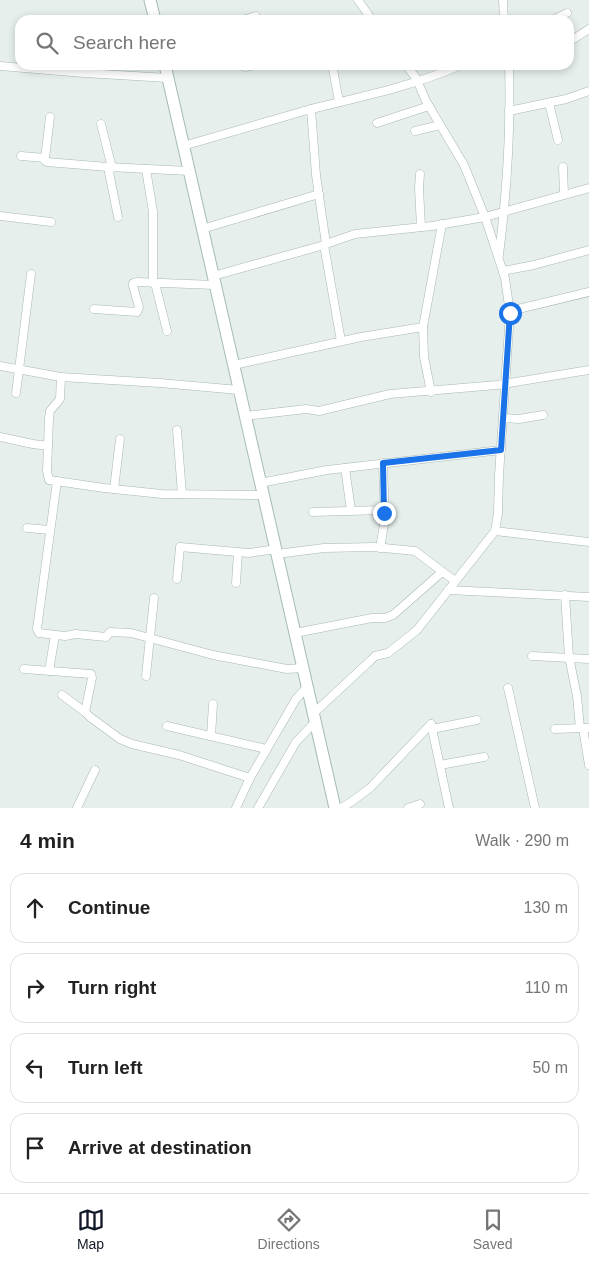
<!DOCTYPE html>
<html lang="en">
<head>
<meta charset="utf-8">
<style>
	body { margin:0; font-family:Arial,sans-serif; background:#f2f2f2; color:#222 }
	.stop { position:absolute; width:15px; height:15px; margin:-11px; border:4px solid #1a73e8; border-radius:50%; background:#fff }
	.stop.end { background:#1a73e8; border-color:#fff; box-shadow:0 1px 5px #0008 }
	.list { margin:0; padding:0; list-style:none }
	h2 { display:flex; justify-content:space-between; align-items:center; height:65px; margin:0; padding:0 20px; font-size:21px }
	h2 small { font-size:16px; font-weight:400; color:#767676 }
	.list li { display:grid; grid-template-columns:32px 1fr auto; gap:15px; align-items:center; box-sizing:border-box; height:70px; margin:0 10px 10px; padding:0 10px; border:1px solid #e0e0e0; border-radius:15px }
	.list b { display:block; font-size:19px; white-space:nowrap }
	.list em { font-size:16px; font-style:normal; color:#767676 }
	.icon { flex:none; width:28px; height:28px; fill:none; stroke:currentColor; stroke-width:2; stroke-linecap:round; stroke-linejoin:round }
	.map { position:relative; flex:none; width:589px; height:808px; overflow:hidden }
	.search { position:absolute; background:#fff; box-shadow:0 2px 8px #0003; left:15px; right:15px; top:15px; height:55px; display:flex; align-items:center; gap:12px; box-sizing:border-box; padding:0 18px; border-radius:15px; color:#767676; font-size:19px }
	.sheet { height:385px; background:#fff }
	nav { display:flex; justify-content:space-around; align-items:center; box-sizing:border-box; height:70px; border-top:1px solid #e0e0e0; background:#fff; font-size:14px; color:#767676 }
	nav a { display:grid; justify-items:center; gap:2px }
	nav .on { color:#111827 }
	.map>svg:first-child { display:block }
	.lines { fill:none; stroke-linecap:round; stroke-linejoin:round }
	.street-casing { stroke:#a8b8b2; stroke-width:9 }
	.secondary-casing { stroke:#a4bbb3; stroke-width:13 }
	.street { stroke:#fff; stroke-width:8 }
	.secondary { stroke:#fff; stroke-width:11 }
	.route { stroke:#1a73e8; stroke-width:6 }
</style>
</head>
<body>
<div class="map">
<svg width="589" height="808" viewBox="0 0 589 808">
	<rect width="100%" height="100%" fill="#e6efeb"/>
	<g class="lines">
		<defs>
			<g id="street">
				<polyline points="358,0 372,20"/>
				<polyline points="503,0 504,20"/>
				<polyline points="242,20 256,16"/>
				<polyline points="552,20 567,13"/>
				<polyline points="569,42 589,29"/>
				<polyline points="240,65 245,67 254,65"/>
				<polyline points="0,66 84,73 168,78"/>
				<polyline points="333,69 339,102"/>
				<polyline points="549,103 558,140"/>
				<path d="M 311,109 C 361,97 413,86 461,65"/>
				<polyline points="509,111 566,99 589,91"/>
				<polyline points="50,117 45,158 45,161 47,162 108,167 189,171"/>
				<polyline points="377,123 429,106"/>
				<polyline points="101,124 112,168"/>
				<polyline points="415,131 440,125"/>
				<polyline points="183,146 311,109 316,175 326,244 324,245"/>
				<polyline points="21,156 45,158"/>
				<polyline points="108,167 118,217"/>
				<polyline points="563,167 564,195"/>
				<polyline points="146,169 153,212 153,283"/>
				<polyline points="420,174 419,188 421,227"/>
				<polyline points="0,216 51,222"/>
				<polyline points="202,229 319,194"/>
				<polyline points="326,244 355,234 432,226 485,217 464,165 426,101 416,78 406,65"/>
				<path d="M 499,255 C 507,192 511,128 509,65"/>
				<polyline points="503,271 534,265 589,250"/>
				<polyline points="213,276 324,245 341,341"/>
				<polyline points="155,283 167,331"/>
				<polyline points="94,309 137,312 139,307 133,286 133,283 136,282 215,285"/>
				<polyline points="510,311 589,292"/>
				<polyline points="423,327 442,224"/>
				<polyline points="234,365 361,337 423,327 424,357 431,392"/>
				<polyline points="0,366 61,377 160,383 239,390"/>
				<polyline points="61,377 60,399 50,411 49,418 47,471 49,480 104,488 162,494 263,495"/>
				<polyline points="16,393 31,274"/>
				<polyline points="245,416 306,409 319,411 390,394 497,385 589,370"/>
				<polyline points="503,418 519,419 543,415"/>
				<polyline points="177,430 182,494"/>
				<polyline points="0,437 33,444 48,446"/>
				<polyline points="345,468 351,510"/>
				<polyline points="57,481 37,629 39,633 65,636 76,634 106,637 110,632 131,633 213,655 287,669 303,668"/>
				<polyline points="260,483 327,470 501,450"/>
				<polyline points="114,489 120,439"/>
				<polyline points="313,512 384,510"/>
				<polyline points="27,528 50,530"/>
				<polyline points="495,531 589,542"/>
				<polyline points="380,548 385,519 383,463"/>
				<polyline points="277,554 324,548 374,547 415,551 455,581"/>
				<polyline points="177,579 180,547 249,553 276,549"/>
				<polyline points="236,583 238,552"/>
				<polyline points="448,590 589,597"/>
				<polyline points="565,595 569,657 577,696 580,728"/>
				<polyline points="295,633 372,618 385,618 393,615 442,572"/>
				<polyline points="532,656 589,659"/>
				<polyline points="24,669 91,674 92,678 85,712 90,717 120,739 132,744 179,755 250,778"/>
				<polyline points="49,671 55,635"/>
				<polyline points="146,676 154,598"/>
				<polyline points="508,688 535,808"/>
				<polyline points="62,695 85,712"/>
				<polyline points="314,713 371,660 375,656 388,653 417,630 495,531 498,513 499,475 510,313 505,278 485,217 589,188"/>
				<polyline points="431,724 449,808"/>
				<polyline points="167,726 266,749"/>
				<polyline points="589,728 583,728 589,765"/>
				<polyline points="432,729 477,720"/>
				<polyline points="555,729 583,728"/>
				<polyline points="211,736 213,704"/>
				<polyline points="440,765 484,757"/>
				<polyline points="77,808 95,770"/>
				<polyline points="236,808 250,778 296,699 307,687"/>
				<polyline points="258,808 296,742 316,721"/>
				<polyline points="341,808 351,802 370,788 431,724"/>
				<polyline points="408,808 420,804"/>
			</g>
			<g id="secondary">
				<polyline points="150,0 155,20"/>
				<polyline points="165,65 335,808"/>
			</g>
		</defs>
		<use href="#street" class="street-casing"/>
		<use href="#secondary" class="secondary-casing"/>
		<use href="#street" class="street"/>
		<use href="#secondary" class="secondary"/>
	</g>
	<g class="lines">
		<polyline class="route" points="384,513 383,463 501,450 510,313"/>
	</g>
</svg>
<div class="stop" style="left:510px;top:313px"></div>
<div class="stop end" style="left:384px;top:513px"></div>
<div class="search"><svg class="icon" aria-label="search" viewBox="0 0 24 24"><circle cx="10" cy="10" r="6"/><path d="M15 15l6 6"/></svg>Search here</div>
</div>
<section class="sheet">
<h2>4 min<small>Walk · 290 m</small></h2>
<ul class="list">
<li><svg class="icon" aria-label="ahead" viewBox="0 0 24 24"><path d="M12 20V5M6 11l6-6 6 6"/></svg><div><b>Continue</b></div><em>130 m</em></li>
<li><svg class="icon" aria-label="right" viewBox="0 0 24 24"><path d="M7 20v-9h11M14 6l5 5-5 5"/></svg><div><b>Turn right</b></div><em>110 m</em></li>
<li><svg class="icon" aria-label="left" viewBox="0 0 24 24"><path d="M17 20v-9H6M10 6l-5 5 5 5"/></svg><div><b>Turn left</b></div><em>50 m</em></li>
<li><svg class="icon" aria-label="arrive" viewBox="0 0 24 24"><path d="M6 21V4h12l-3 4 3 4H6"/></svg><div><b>Arrive at destination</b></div></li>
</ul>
</section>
<nav>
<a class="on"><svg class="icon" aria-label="map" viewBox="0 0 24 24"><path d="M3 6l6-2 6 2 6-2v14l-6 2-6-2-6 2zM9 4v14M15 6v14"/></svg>Map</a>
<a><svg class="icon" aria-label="directions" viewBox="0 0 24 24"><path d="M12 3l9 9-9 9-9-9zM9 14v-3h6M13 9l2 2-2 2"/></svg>Directions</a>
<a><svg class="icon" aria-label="saved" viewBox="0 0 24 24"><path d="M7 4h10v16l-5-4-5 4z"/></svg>Saved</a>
</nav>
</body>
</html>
